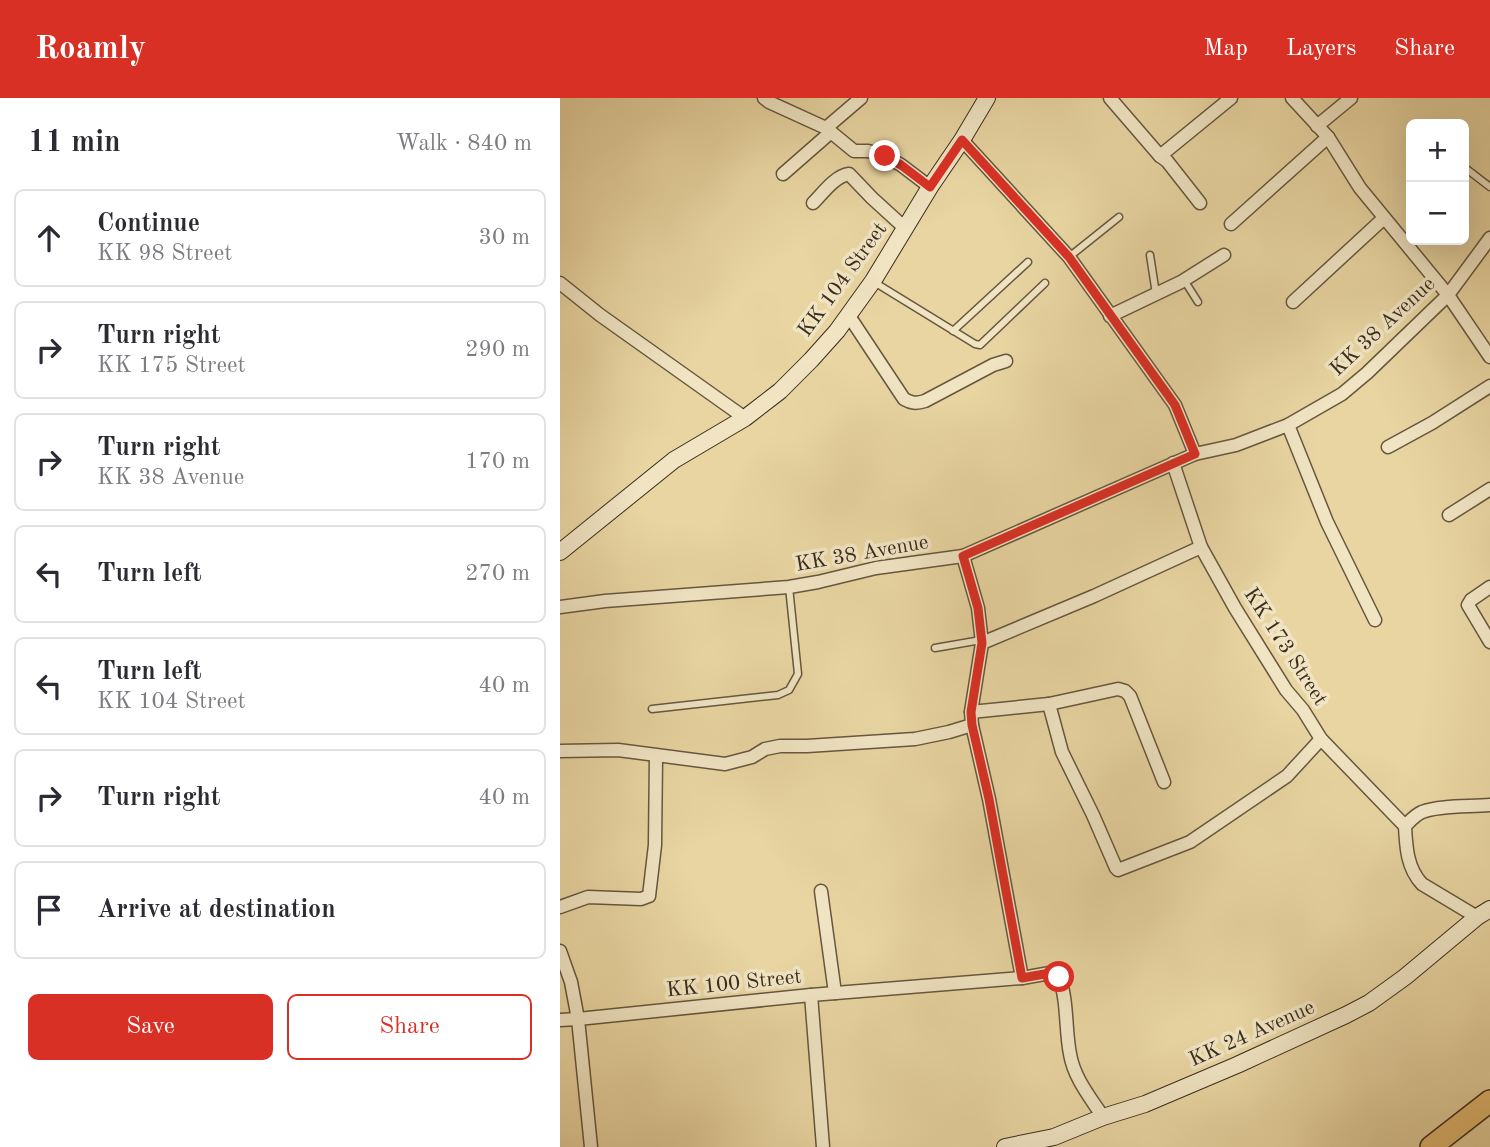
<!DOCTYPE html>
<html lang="en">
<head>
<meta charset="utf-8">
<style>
	body { margin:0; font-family:"Old Standard TT",serif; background:#f2f2f3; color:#2b2b33 }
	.controls { position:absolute; right:21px; top:21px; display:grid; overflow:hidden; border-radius:10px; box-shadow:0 7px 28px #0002 }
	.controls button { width:63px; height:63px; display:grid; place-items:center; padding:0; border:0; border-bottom:2px solid #e1e1e2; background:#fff; color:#2b2b33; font:35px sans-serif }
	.stop { position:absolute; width:21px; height:21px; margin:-16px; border:5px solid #d93025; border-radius:50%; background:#fff }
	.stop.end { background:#d93025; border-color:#fff; box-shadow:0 2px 7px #0008 }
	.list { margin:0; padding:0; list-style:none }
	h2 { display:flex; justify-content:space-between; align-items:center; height:91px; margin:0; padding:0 28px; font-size:30px }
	h2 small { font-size:23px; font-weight:400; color:#7c7c81 }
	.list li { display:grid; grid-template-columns:46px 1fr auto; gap:21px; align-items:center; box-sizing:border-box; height:98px; margin:0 14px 14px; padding:0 14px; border:2px solid #e1e1e2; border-radius:10px }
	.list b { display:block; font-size:26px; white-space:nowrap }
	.list p { margin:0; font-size:23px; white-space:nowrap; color:#7c7c81 }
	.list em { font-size:23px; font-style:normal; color:#7c7c81 }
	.actions { display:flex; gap:14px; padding:21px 28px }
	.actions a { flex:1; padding:16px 0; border:2px solid #d93025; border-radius:10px; text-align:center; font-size:24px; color:#d93025 }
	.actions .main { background:#d93025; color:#fff }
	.icon { flex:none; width:38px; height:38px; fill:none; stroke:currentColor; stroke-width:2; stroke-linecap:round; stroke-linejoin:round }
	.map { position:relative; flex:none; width:930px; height:1049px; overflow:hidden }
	header { display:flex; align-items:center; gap:42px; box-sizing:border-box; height:98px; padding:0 35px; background:#d93025; color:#fff }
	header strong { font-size:33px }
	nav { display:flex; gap:38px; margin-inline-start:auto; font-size:24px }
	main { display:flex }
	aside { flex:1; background:#fff }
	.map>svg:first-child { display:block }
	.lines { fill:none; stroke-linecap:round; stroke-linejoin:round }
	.lane-casing { stroke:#66573e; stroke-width:9 }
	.street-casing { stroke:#66573e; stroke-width:15 }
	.secondary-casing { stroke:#3a2d1d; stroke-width:18 }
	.highway-casing { stroke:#3a2d1d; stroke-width:24 }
	.lane { stroke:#f0e4c3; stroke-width:6 }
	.street { stroke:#f0e4c3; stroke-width:12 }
	.secondary { stroke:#f0e4c3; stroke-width:16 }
	.highway { stroke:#e4ba71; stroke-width:21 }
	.route { stroke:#d93025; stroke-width:9 }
	.labels { text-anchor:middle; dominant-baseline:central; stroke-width:7; stroke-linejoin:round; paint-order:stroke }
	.street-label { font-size:21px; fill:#3a2d1d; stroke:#f0e4c3 }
</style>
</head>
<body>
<header>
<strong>Roamly</strong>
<nav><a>Map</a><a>Layers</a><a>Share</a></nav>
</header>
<main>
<aside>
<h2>11 min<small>Walk · 840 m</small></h2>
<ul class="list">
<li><svg class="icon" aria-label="ahead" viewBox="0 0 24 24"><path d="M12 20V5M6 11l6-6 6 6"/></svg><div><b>Continue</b><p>KK 98 Street</p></div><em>30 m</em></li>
<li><svg class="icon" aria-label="right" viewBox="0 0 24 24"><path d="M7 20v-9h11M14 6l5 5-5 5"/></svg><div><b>Turn right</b><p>KK 175 Street</p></div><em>290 m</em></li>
<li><svg class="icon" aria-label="right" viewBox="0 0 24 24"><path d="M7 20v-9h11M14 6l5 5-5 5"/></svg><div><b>Turn right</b><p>KK 38 Avenue</p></div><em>170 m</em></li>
<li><svg class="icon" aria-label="left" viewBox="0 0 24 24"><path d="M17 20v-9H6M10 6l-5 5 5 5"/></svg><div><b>Turn left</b></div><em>270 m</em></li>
<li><svg class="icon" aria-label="left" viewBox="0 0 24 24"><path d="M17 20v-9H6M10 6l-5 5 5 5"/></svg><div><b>Turn left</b><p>KK 104 Street</p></div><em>40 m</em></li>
<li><svg class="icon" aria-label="right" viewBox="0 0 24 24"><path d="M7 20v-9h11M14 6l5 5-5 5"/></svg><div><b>Turn right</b></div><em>40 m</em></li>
<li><svg class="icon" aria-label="arrive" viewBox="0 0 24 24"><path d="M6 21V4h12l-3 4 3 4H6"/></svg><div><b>Arrive at destination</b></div></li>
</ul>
<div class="actions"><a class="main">Save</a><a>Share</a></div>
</aside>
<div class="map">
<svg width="930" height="1049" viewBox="0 0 930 1049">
	<rect width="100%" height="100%" fill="#e8d5a2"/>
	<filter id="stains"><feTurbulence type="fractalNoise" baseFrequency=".00286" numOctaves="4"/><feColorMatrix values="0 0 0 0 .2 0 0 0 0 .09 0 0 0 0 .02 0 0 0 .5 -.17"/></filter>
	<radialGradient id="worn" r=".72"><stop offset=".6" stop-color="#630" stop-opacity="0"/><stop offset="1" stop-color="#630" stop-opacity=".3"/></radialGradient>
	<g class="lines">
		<defs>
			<g id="lane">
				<polyline points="904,69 930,89"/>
				<polyline points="590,157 596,196"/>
				<polyline points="509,159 559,119"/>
				<polyline points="624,182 638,204"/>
				<polyline points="314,184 415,246 420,247 485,185"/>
				<polyline points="393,233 468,164"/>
				<polyline points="375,550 421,542"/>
				<polyline points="92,611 218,597 229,592 238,576 229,489"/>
			</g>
			<g id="street">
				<polyline points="204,0 209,4 266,30 294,53 308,53 325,58 341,67 370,89"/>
				<polyline points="550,0 600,58 607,63 640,105"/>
				<polyline points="732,0 768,39 800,90 888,197 930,259"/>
				<polyline points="757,28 791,0"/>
				<polyline points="266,30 301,0"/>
				<polyline points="402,42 509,159 615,307 635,356"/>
				<polyline points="600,58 671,0"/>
				<polyline points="223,76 271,34"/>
				<path d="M 253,105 C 263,95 275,78 289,76 L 312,100 L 346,131"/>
				<polyline points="671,126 768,39"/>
				<polyline points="0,185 40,217 185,320"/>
				<polyline points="733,204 824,120"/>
				<path d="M 289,218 L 344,301 C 351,305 356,306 365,303 L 433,267 L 446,263"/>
				<polyline points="550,218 621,184 664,157"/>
				<polyline points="728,327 767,424 815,522"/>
				<polyline points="828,349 872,325 930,288"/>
				<polyline points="613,365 641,449 675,510 726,592 743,612 761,641 845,728"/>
				<polyline points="889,417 930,391"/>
				<polyline points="403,458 418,510 422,545 411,614 412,627 429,701 462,880"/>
				<polyline points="930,489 911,502 908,507 930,544"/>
				<polyline points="0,509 45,503 229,489 258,484 316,470 403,458 635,356 676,347 728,327 782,296 807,275 888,197 930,140"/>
				<polyline points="422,545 534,498 641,449"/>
				<polyline points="489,606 502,654 533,717 556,770 558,772 630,744 727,678 761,641"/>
				<polyline points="411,614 489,606 558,591 565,593 570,598 604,684"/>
				<polyline points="0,653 58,652 165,666 192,659 205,651 220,648 247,648 355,641 389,634 412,627"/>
				<polyline points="261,793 275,895"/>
				<polyline points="0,809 28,799 81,801 89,798 95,747 96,658"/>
				<path d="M 917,819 L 862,786 C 847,770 846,749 845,728 C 850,723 855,717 862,714 C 881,707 910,709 930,707"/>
				<polyline points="0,853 11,884 18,921 0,922"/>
				<polyline points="251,897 263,1049"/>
				<path d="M 31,1049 L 18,921 L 251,897 L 462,880 L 490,875 L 499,879 C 508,903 505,931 510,956 C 514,980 530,999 543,1019"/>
			</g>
			<g id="secondary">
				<polyline points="0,454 114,362 185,320 220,293 251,262 277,233 313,183 370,89 402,42 427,0"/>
				<polyline points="445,1049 494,1039 543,1019 585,1006 677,967 786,917 809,905 845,879 917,819 930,811"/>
			</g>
			<polyline id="highway" points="871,1049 930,1003"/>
		</defs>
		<use href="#lane" class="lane-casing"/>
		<use href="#street" class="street-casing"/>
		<use href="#secondary" class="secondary-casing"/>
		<use href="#highway" class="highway-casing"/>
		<use href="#lane" class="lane"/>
		<use href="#street" class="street"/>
		<use href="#secondary" class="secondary"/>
		<use href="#highway" class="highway"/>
	</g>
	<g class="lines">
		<polyline class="route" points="325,58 341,67 370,89 402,42 509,159 615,307 635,356 403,458 418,510 422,545 411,614 412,627 429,701 462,880 490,875 499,879"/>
	</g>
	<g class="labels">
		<g class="street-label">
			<text transform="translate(283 182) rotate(-54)">KK 104 Street</text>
			<text transform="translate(823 229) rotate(-43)">KK 38 Avenue</text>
			<text transform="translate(302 456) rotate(-10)">KK 38 Avenue</text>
			<text transform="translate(725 549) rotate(57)">KK 173 Street</text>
			<text transform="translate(174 886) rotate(-6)">KK 100 Street</text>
			<text transform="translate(692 936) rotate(-24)">KK 24 Avenue</text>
		</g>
	</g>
	<rect width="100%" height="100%" filter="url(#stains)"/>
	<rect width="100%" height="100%" fill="url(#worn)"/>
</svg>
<div class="controls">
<button>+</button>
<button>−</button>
</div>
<div class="stop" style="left:499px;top:879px"></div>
<div class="stop end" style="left:325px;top:58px"></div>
</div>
</main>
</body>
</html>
